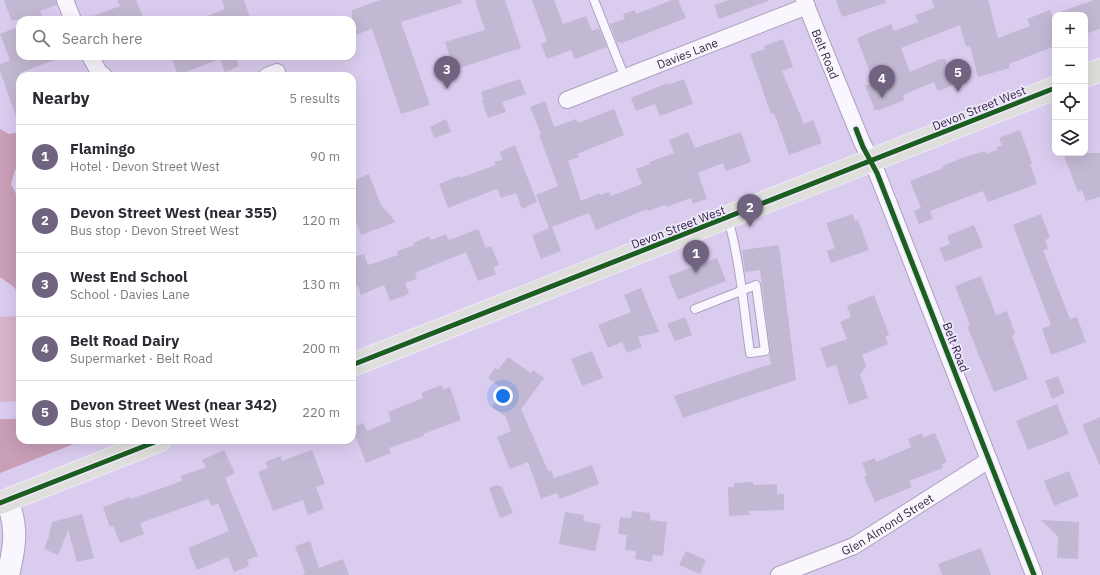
<!DOCTYPE html>
<html lang="en">
<head>
<meta charset="utf-8">
<style>
	body { margin:0; font-family:"IBM Plex Sans",sans-serif; background:#f7f7f7; color:#2b2b33 }
	.controls { position:absolute; right:12px; top:12px; display:grid; overflow:hidden; border-radius:8px; box-shadow:0 4px 16px #0002 }
	.controls button { width:36px; height:36px; display:grid; place-items:center; padding:0; border:0; border-bottom:1px solid #e1e1e2; background:#fff; color:#2b2b33; font:20px sans-serif }
	.you { position:absolute; left:503px; top:396px; width:14px; height:14px; margin:-10px; border:3px solid #fff; border-radius:50%; background:#1a73e8; box-shadow:0 0 0 6px #1a73e833 }
	.badge { display:grid; place-items:center; width:26px; height:26px; border-radius:50%; background:#6f6380; color:#fff; font-size:13px; font-weight:700 }
	.pin { position:absolute; translate:-50% -33px; filter:drop-shadow(0 1px 2px #0008) }
	.pin::after { content:''; position:absolute; top:21px; width:14px; height:12px; background:inherit; clip-path:polygon(0 0,100% 0,50% 100%) }
	.list { margin:0; padding:0; list-style:none }
	h2 { display:flex; justify-content:space-between; align-items:center; height:52px; margin:0; padding:0 16px; font-size:17px }
	h2 small { font-size:13px; font-weight:400; color:#7c7c81 }
	.list li { display:grid; grid-template-columns:26px 1fr auto; gap:12px; align-items:center; box-sizing:border-box; height:64px; padding:0 16px; border-top:1px solid #e1e1e2 }
	.list b { display:block; font-size:15px; white-space:nowrap }
	.list p { margin:0; font-size:13px; white-space:nowrap; color:#7c7c81 }
	.list em { font-size:13px; font-style:normal; color:#7c7c81 }
	.icon { flex:none; width:22px; height:22px; fill:none; stroke:currentColor; stroke-width:2; stroke-linecap:round; stroke-linejoin:round }
	.map { position:relative; flex:none; width:1100px; height:575px; overflow:hidden }
	.search { position:absolute; background:#fff; box-shadow:0 4px 16px #0002; left:16px; top:16px; width:340px; height:44px; display:flex; align-items:center; gap:10px; box-sizing:border-box; padding:0 14px; border-radius:12px; color:#7c7c81; font-size:15px }
	.panel { position:absolute; background:#fff; box-shadow:0 4px 16px #0002; left:16px; top:72px; width:340px; height:372px; border-radius:12px }
	.map>svg:first-child { display:block }
	.green { fill:#d8b3ca }
	.forest { fill:#c99eb7 }
	.building { fill:#c3b8d3 }
	.lines { fill:none; stroke-linecap:round; stroke-linejoin:round }
	.lane-casing { stroke:#aca1bc; stroke-width:10 }
	.street-casing { stroke:#aca1bc; stroke-width:18 }
	.secondary-casing { stroke:#aca1bc; stroke-width:24 }
	.primary-casing { stroke:#eee8f8; stroke-width:24 }
	.lane { stroke:#f9f7fd; stroke-width:8 }
	.street { stroke:#f9f7fd; stroke-width:16 }
	.secondary { stroke:#f9f7fd; stroke-width:22 }
	.primary { stroke:#dedfdb; stroke-width:22 }
	.cycleway-casing { stroke:#efe8fc; stroke-width:8 }
	.cycleway { stroke:#1b5e20; stroke-width:5 }
	.labels { text-anchor:middle; dominant-baseline:central; stroke-width:3.5; stroke-linejoin:round; paint-order:stroke }
	.street-label { font-size:12px; fill:#352b44; stroke:#efe8fc }
</style>
</head>
<body>
<div class="map">
<svg width="1100" height="575" viewBox="0 0 1100 575">
	<rect width="100%" height="100%" fill="#daccef"/>
	<polygon class="green" points="20,316 20,401 0,402 0,317"/>
	<g class="forest">
		<polygon points="0,129 9,134 20,132 20,164 15,170 11,184 20,202 20,295 14,287 0,277"/>
		<polygon points="20,411 20,440 84,440 0,473 0,419 15,419"/>
	</g>
	<g class="building">
		<polygon points="4,0 56,0 57,5 40,11 44,20 11,20"/>
		<polygon points="117,0 136,0 144,20 86,20 85,19 120,6"/>
		<polygon points="222,0 244,0 251,20 200,20 200,19 225,9"/>
		<polygon points="380,0 461,0 462,3 401,22 430,105 401,114 372,29 352,36 352,10"/>
		<polygon points="475,0 505,0 521,48 454,70 445,42 485,30"/>
		<polygon points="532,0 554,0 563,24 586,16 592,31 599,28 607,47 575,59 571,50 547,59 541,44 547,41"/>
		<polygon points="672,0 678,0 686,18 622,43 621,42 617,43 610,24 625,19 623,14 635,10 636,14"/>
		<polygon points="729,0 768,0 768,1 719,19 714,5"/>
		<polygon points="836,0 885,0 886,3 842,17"/>
		<polygon points="932,0 988,0 998,38 1030,26 1027,19 1050,10 1055,24 1055,46 1009,64 1010,68 978,77 970,46 966,47 960,25 901,48 910,72 940,59 945,59 956,84 938,91 934,82 903,95 904,100 880,110 875,110 865,86 874,83 857,38 891,24 894,31 918,22 915,15 934,8"/>
		<polygon points="1094,0 1100,0 1100,29 1085,34 1085,15 1057,15 1057,13"/>
		<polygon points="20,26 20,56 62,57 20,73 20,121 18,122 0,71 0,64 10,60 0,34"/>
		<polygon points="783,39 793,67 782,71 804,124 813,120 822,143 789,155 774,113 771,114 750,54 765,49 764,46"/>
		<polygon points="171,56 235,56 239,66 225,72 220,59 178,75"/>
		<polygon points="520,79 526,94 502,102 506,112 488,118 482,101 484,100 481,92"/>
		<polygon points="684,79 693,104 660,116 655,104 636,111 631,98 667,83 668,85"/>
		<polygon points="545,101 554,127 576,119 578,123 614,109 624,135 577,154 579,157 568,161 581,201 600,193 600,195 609,192 611,196 642,184 636,169 650,164 649,162 674,153 669,140 688,132 695,148 741,132 751,162 726,171 723,163 698,173 707,199 693,204 691,198 666,207 665,205 648,211 647,209 596,230 589,213 552,227 561,251 541,259 532,235 549,228 536,195 558,186 539,135 541,134 530,107"/>
		<polygon points="446,119 451,132 434,138 430,127"/>
		<polygon points="1020,130 1032,163 1030,164 1037,184 988,202 983,191 930,211 933,219 919,224 914,211 921,208 910,181 943,168 942,166 962,158 985,151 986,154 997,150 997,147 1002,145 999,138"/>
		<polygon points="515,145 537,202 522,209 516,193 501,198 497,189 448,208 439,184 459,176 460,178 496,165 494,162 502,160 500,152"/>
		<polygon points="1063,153 1100,153 1100,197 1086,201 1082,190 1078,192"/>
		<polygon points="369,174 381,205 396,222 361,235 355,219 356,218 352,207 352,181"/>
		<polygon points="853,214 855,221 858,220 869,250 831,263 827,251 835,248 826,223"/>
		<polygon points="1041,214 1050,238 1045,240 1048,249 1043,250 1070,319 1077,317 1086,342 1051,355 1042,329 1051,325 1013,225"/>
		<polygon points="974,225 983,247 945,262 939,248 950,244 947,236"/>
		<polygon points="478,229 486,248 491,246 499,265 493,267 496,274 478,281 466,252 415,273 417,279 405,283 409,294 390,301 384,285 361,295 358,286 352,288 352,258 364,254 368,265 398,255 397,251 414,245 413,243 429,236 431,240 446,234 449,240"/>
		<polygon points="779,245 796,380 683,418 674,396 771,364 769,354 770,350 760,270 745,272 742,250"/>
		<polygon points="717,258 726,281 678,300 668,276"/>
		<polygon points="981,276 996,315 1007,311 1015,334 1012,336 1028,379 994,392 967,326 970,325 955,286"/>
		<polygon points="641,288 659,332 638,337 642,347 627,353 622,342 608,348 598,325 631,312 624,295"/>
		<polygon points="874,295 889,335 885,337 888,344 862,355 866,366 860,375 868,398 849,405 836,365 827,368 820,348 847,339 840,322 851,317 847,306"/>
		<polygon points="685,317 692,335 675,341 667,324"/>
		<polygon points="592,351 603,378 582,386 571,359"/>
		<polygon points="508,357 531,373 533,370 544,378 521,409 548,471 551,470 554,478 592,465 599,484 560,499 557,493 541,499 528,462 510,469 497,437 511,431 505,416 492,407 504,390 488,378 495,368 498,370"/>
		<polygon points="1058,376 1065,393 1052,399 1045,381"/>
		<polygon points="442,385 443,389 450,387 461,420 423,434 424,436 389,448 391,453 366,463 352,427 364,423 367,431 391,421 388,412 423,398 421,393"/>
		<polygon points="1057,404 1069,434 1028,450 1016,421"/>
		<polygon points="1100,417 1100,466 1082,425"/>
		<polygon points="922,433 923,437 935,433 947,462 942,464 943,468 909,481 912,487 875,502 864,477 867,475 862,463 875,458 876,462 911,447 908,439"/>
		<polygon points="224,450 235,473 225,478 258,556 247,560 249,566 234,572 228,557 197,570 188,548 229,531 218,503 212,506 208,499 140,523 144,534 120,543 113,526 110,527 103,507 130,497 131,499 182,481 181,476 206,467 202,460"/>
		<polygon points="312,450 325,484 316,487 324,509 308,515 303,500 273,511 258,472 268,468 265,462 281,456 282,461"/>
		<polygon points="1069,471 1079,496 1054,506 1044,481"/>
		<polygon points="753,482 754,485 777,484 777,494 784,494 784,510 749,511 750,515 729,516 728,487 734,487 734,483"/>
		<polygon points="497,485 502,487 513,513 500,518 489,488"/>
		<polygon points="632,511 650,513 650,520 667,522 663,556 653,555 652,562 635,559 636,551 625,550 627,535 618,534 620,517 631,518"/>
		<polygon points="565,512 584,515 583,521 601,524 595,551 559,544"/>
		<polygon points="82,514 94,558 77,562 68,530 58,555 44,549 50,534 49,534 52,522"/>
		<polygon points="1041,520 1079,522 1078,559 1057,558 1058,537"/>
		<polygon points="310,541 319,568 343,559 349,575 303,575 305,573 295,546"/>
		<polygon points="981,548 991,575 942,575 938,564"/>
		<polygon points="686,551 706,560 700,574 679,565"/>
	</g>
	<g class="lines">
		<defs>
			<g id="lane">
				<polyline points="594,0 625,78"/>
				<path d="M 695,309 L 756,285 L 765,351 L 750,353 C 744,310 740,260 728,219"/>
			</g>
			<g id="street">
				<polyline points="65,0 73,20"/>
				<path id="s1" d="M 804,0 L 861,140 L 877,173 L 1034,575"/>
				<polyline points="90,56 99,72 104,76"/>
				<polyline points="267,76 277,72"/>
				<path id="s2" d="M 567,100 L 807,6"/>
				<path id="s3" d="M 779,575 L 854,546 L 989,460"/>
			</g>
			<path id="secondary" d="M 7,500 C 18,528 15,546 8,575"/>
			<g id="primary">
				<polyline points="1085,76 1100,70"/>
				<polyline points="352,365 1055,88"/>
				<polyline points="0,503 160,440"/>
			</g>
		</defs>
		<use href="#lane" class="lane-casing"/>
		<use href="#street" class="street-casing"/>
		<use href="#secondary" class="secondary-casing"/>
		<use href="#primary" class="primary-casing"/>
		<use href="#lane" class="lane"/>
		<use href="#street" class="street"/>
		<use href="#secondary" class="secondary"/>
		<use href="#primary" class="primary"/>
		<defs>
			<g id="cycleway">
				<polyline points="856,129 863,147 877,173 1034,575"/>
				<polyline points="352,365 1055,88"/>
				<polyline points="0,503 160,440"/>
			</g>
		</defs>
		<use href="#cycleway" class="cycleway-casing"/>
		<use href="#cycleway" class="cycleway"/>
	</g>
	<g class="labels">
		<g class="street-label">
			<text stroke="none"><textPath href="#s2" startOffset="129">Davies Lane</textPath></text>
			<text stroke="none"><textPath href="#s1" startOffset="58">Belt Road</textPath></text>
			<text transform="translate(979 108) rotate(-22)">Devon Street West</text>
			<text transform="translate(678 227) rotate(-21)">Devon Street West</text>
			<text transform="translate(956 347) rotate(69)">Belt Road</text>
			<text stroke="none"><textPath href="#s3" startOffset="120">Glen Almond Street</textPath></text>
		</g>
	</g>
</svg>
<div class="controls">
<button>+</button>
<button>−</button>
<button><svg class="icon" aria-label="locate" viewBox="0 0 24 24"><circle cx="12" cy="12" r="6"/><path d="M12 2v4M12 18v4M2 12h4M18 12h4"/></svg></button>
<button><svg class="icon" aria-label="layers" viewBox="0 0 24 24"><path d="M12 4l9 5-9 5-9-5zM3 14l9 5 9-5"/></svg></button>
</div>
<div class="you"></div>
<div class="pin badge" style="left:696px;top:273px">1</div>
<div class="pin badge" style="left:750px;top:227px">2</div>
<div class="pin badge" style="left:447px;top:89px">3</div>
<div class="pin badge" style="left:882px;top:98px">4</div>
<div class="pin badge" style="left:958px;top:92px">5</div>
<div class="search"><svg class="icon" aria-label="search" viewBox="0 0 24 24"><circle cx="10" cy="10" r="6"/><path d="M15 15l6 6"/></svg>Search here</div>
<section class="panel">
<h2>Nearby<small>5 results</small></h2>
<ul class="list">
<li><span class="badge">1</span><div><b>Flamingo</b><p>Hotel · Devon Street West</p></div><em>90 m</em></li>
<li><span class="badge">2</span><div><b>Devon Street West (near 355)</b><p>Bus stop · Devon Street West</p></div><em>120 m</em></li>
<li><span class="badge">3</span><div><b>West End School</b><p>School · Davies Lane</p></div><em>130 m</em></li>
<li><span class="badge">4</span><div><b>Belt Road Dairy</b><p>Supermarket · Belt Road</p></div><em>200 m</em></li>
<li><span class="badge">5</span><div><b>Devon Street West (near 342)</b><p>Bus stop · Devon Street West</p></div><em>220 m</em></li>
</ul>
</section>
</div>
</body>
</html>
